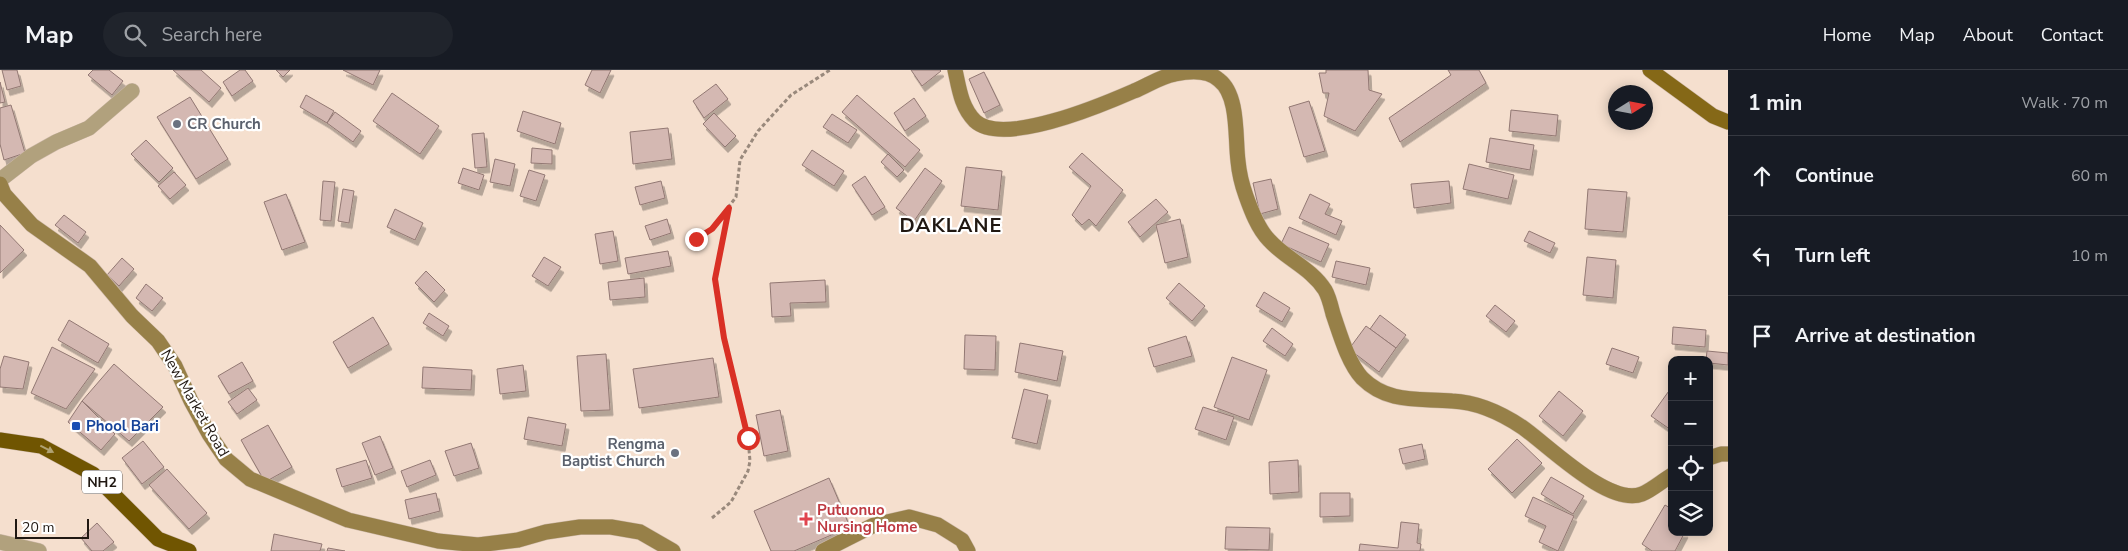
<!DOCTYPE html>
<html lang="en">
<head>
<meta charset="utf-8">
<style>
	body { margin:0; font-family:"Nunito Sans",sans-serif; background:#20242c; color:#f1f3f6 }
	.controls { position:absolute; right:15px; bottom:15px; display:grid; overflow:hidden; border-radius:10px; box-shadow:0 2px 12px #0003 }
	.controls button { width:45px; height:45px; display:grid; place-items:center; padding:0; border:0; border-bottom:1px solid #363941; background:#171b24; color:#f1f3f6; font:25px sans-serif }
	.compass { position:absolute; left:1608px; top:15px; width:45px; height:45px; border-radius:50%; background:#171b24; box-shadow:0 2px 12px #0003; rotate:79deg }
	.scale { position:absolute; left:15px; bottom:12px; width:74px; box-sizing:border-box; padding-left:5px; border:2px solid #201812; border-top:0; font-size:14px; line-height:18px; white-space:nowrap; color:#201812; -webkit-text-stroke:4px #fff; paint-order:stroke }
	.stop { position:absolute; width:15px; height:15px; margin:-11px; border:4px solid #d93025; border-radius:50%; background:#fff }
	.stop.end { background:#d93025; border-color:#fff; box-shadow:0 1px 5px #0008 }
	.list { margin:0; padding:0; list-style:none }
	h2 { display:flex; justify-content:space-between; align-items:center; height:65px; margin:0; padding:0 20px; font-size:21px }
	h2 small { font-size:16px; font-weight:400; color:#9ea1a6 }
	.list li { display:grid; grid-template-columns:32px 1fr auto; gap:15px; align-items:center; box-sizing:border-box; height:80px; padding:0 20px; border-top:1px solid #363941 }
	.list b { display:block; font-size:19px; white-space:nowrap }
	.list em { font-size:16px; font-style:normal; color:#9ea1a6 }
	.icon { flex:none; width:28px; height:28px; fill:none; stroke:currentColor; stroke-width:2; stroke-linecap:round; stroke-linejoin:round }
	.map { position:relative; flex:none; width:1728px; height:481px; overflow:hidden }
	header { display:flex; align-items:center; gap:30px; box-sizing:border-box; height:70px; padding:0 25px; background:#171b24; border-bottom:1px solid #363941 }
	header strong { font-size:24px }
	nav { display:flex; gap:28px; margin-inline-start:auto; font-size:18px }
	.search { width:350px; height:45px; background:#20242c; display:flex; align-items:center; gap:12px; box-sizing:border-box; padding:0 18px; border-radius:28px; color:#9ea1a6; font-size:19px }
	main { display:flex }
	aside { flex:1; background:#171b24 }
	.map>svg:first-child { display:block }
	.building { fill:#d4b8b2; stroke:#927873; filter:url(#shadow) }
	.lines { fill:none; stroke-linecap:round; stroke-linejoin:round }
	.street-casing { stroke:#cfbbac; stroke-width:16 }
	.secondary-casing { stroke:#cfbbac; stroke-width:16 }
	.primary-casing { stroke:#cfbbac; stroke-width:16 }
	.highway-casing { stroke:#cfbbac; stroke-width:16 }
	.path { stroke:#99897c; stroke-width:3; stroke-dasharray:4 2.5; stroke-linecap:butt }
	.street { stroke:#b1a17d; stroke-width:15 }
	.secondary { stroke:#978048; stroke-width:15 }
	.primary { stroke:#856817; stroke-width:15 }
	.highway { stroke:#705501; stroke-width:15 }
	.oneway { fill:#b0a273 }
	.route { stroke:#d93025; stroke-width:6 }
	.worship-dot { fill:#6b7280; stroke:#fff; stroke-width:2 }
	.transit-dot { fill:#1a4fb4; stroke:#fff; stroke-width:2 }
	.health-dot { fill:#e0444e; stroke:#fff; stroke-width:2 }
	.labels { text-anchor:middle; dominant-baseline:central; stroke-width:4.5; stroke-linejoin:round; paint-order:stroke }
	.shield { fill:#fff; stroke:#635d59; stroke-width:1 }
	.shield-label { font-size:14px; font-weight:bold; fill:#201812 }
	.worship-label { font-size:15px; font-weight:bold; fill:#5b616d; stroke:#fff; text-anchor:start }
	.street-label { font-size:15px; fill:#201812; stroke:#fff }
	.transit-label { font-size:15px; font-weight:bold; fill:#164399; stroke:#fff; text-anchor:start }
	.health-label { font-size:15px; font-weight:bold; fill:#be3a42; stroke:#fff; text-anchor:start }
	.district-label { font-size:20px; font-weight:bold; letter-spacing:1px; fill:#201812; stroke:#fff }
</style>
</head>
<body>
<header>
<strong>Map</strong>
<div class="search"><svg class="icon" aria-label="search" viewBox="0 0 24 24"><circle cx="10" cy="10" r="6"/><path d="M15 15l6 6"/></svg>Search here</div>
<nav><a>Home</a><a>Map</a><a>About</a><a>Contact</a></nav>
</header>
<main>
<div class="map">
<svg width="1728" height="481" viewBox="0 0 1728 481">
	<defs>
		<filter id="shadow"><feDropShadow dx="3" dy="5.5" stdDeviation="0" flood-color="#0004"/></filter>
	</defs>
	<rect width="100%" height="100%" fill="#f5dfce"/>
	<g class="building">
		<polygon points="2,0 17,0 21,16 7,20"/>
		<polygon points="93,0 109,0 123,11 112,25 88,5"/>
		<polygon points="173,0 201,0 221,18 209,32"/>
		<polygon points="240,0 245,0 253,11 232,26 223,12"/>
		<polygon points="276,0 290,0 283,7"/>
		<polygon points="343,0 380,0 373,15"/>
		<polygon points="592,0 611,0 600,23 585,15"/>
		<polygon points="911,0 940,0 941,1 922,16"/>
		<polygon points="1326,0 1368,0 1369,20 1382,24 1355,61 1324,46 1329,23 1323,23 1319,3 1326,3"/>
		<polygon points="1448,0 1479,0 1486,13 1400,72 1389,48 1451,5"/>
		<polygon points="984,2 1000,35 984,43 969,9"/>
		<polygon points="0,12 5,32 0,33"/>
		<polygon points="716,14 728,29 704,48 693,31"/>
		<polygon points="392,23 439,56 420,84 373,51"/>
		<polygon points="306,25 334,41 327,53 300,37"/>
		<polygon points="857,25 920,80 905,97 842,42"/>
		<polygon points="190,27 228,89 196,109 157,47"/>
		<polygon points="914,28 926,46 905,61 894,43"/>
		<polygon points="1309,31 1325,81 1304,87 1289,37"/>
		<polygon points="11,35 25,83 4,90 0,74 0,38"/>
		<polygon points="1511,40 1558,45 1556,66 1509,61"/>
		<polygon points="523,41 561,53 555,74 517,61"/>
		<polygon points="335,42 361,61 353,72 327,53"/>
		<polygon points="714,43 736,66 725,77 703,54"/>
		<polygon points="832,44 857,60 848,73 823,57"/>
		<polygon points="668,58 672,89 633,94 630,62"/>
		<polygon points="484,63 487,97 475,98 472,64"/>
		<polygon points="1490,68 1534,75 1530,100 1486,92"/>
		<polygon points="146,70 173,98 159,112 131,84"/>
		<polygon points="532,78 552,80 552,94 531,93"/>
		<polygon points="812,80 844,101 834,116 802,95"/>
		<polygon points="1082,83 1123,120 1096,156 1089,149 1082,155 1072,145 1091,116 1069,97"/>
		<polygon points="888,84 904,100 897,107 881,92"/>
		<polygon points="495,89 515,94 510,116 490,112"/>
		<polygon points="1469,94 1514,105 1508,129 1463,119"/>
		<polygon points="966,97 1002,101 998,140 961,136"/>
		<polygon points="463,98 484,105 479,120 458,113"/>
		<polygon points="925,98 942,111 914,151 896,138"/>
		<polygon points="529,100 545,105 536,131 520,126"/>
		<polygon points="174,102 186,115 170,129 158,116"/>
		<polygon points="865,106 885,137 872,145 852,115"/>
		<polygon points="1271,109 1278,139 1260,144 1253,113"/>
		<polygon points="323,111 335,112 331,151 320,150"/>
		<polygon points="661,111 665,128 640,135 635,117"/>
		<polygon points="1449,111 1451,133 1414,138 1411,114"/>
		<polygon points="343,119 354,121 349,153 338,151"/>
		<polygon points="1588,119 1627,122 1623,162 1585,159"/>
		<polygon points="286,124 305,172 282,180 264,132"/>
		<polygon points="1310,124 1330,134 1325,144 1342,151 1336,165 1299,148"/>
		<polygon points="1156,129 1168,142 1140,167 1128,152"/>
		<polygon points="395,139 423,153 415,170 387,157"/>
		<polygon points="64,145 86,162 78,173 55,155"/>
		<polygon points="667,149 671,163 650,170 645,156"/>
		<polygon points="1180,149 1188,187 1165,193 1156,155"/>
		<polygon points="0,155 24,180 0,203"/>
		<polygon points="1289,157 1329,174 1321,192 1281,174"/>
		<polygon points="613,161 618,191 600,194 595,164"/>
		<polygon points="1529,161 1555,173 1550,183 1524,171"/>
		<polygon points="668,181 671,196 628,204 625,188"/>
		<polygon points="544,187 561,197 548,216 532,206"/>
		<polygon points="1587,187 1616,190 1613,228 1583,225"/>
		<polygon points="122,188 134,199 119,216 107,205"/>
		<polygon points="1336,191 1370,198 1366,215 1332,207"/>
		<polygon points="426,201 445,220 434,232 415,213"/>
		<polygon points="644,208 645,227 610,230 608,212"/>
		<polygon points="825,210 826,232 790,233 791,246 772,247 770,213"/>
		<polygon points="1179,213 1205,236 1192,251 1166,228"/>
		<polygon points="146,214 163,228 152,241 136,228"/>
		<polygon points="1264,222 1290,238 1282,252 1256,236"/>
		<polygon points="1495,235 1515,251 1506,262 1486,246"/>
		<polygon points="429,243 449,256 443,266 423,253"/>
		<polygon points="1380,245 1406,265 1396,278 1370,259"/>
		<polygon points="373,247 389,274 348,298 333,272"/>
		<polygon points="69,250 109,274 98,293 58,270"/>
		<polygon points="1366,256 1396,278 1379,302 1349,279"/>
		<polygon points="1673,257 1706,260 1705,277 1672,274"/>
		<polygon points="1272,258 1293,274 1285,286 1263,271"/>
		<polygon points="965,265 996,266 995,300 964,299"/>
		<polygon points="1186,266 1192,286 1154,297 1148,278"/>
		<polygon points="1020,273 1063,281 1057,311 1015,302"/>
		<polygon points="52,277 95,299 66,339 31,323"/>
		<polygon points="1612,278 1639,287 1633,303 1606,294"/>
		<polygon points="1707,281 1728,283 1728,295 1709,293 1709,290 1706,290"/>
		<polygon points="606,284 610,340 581,341 577,286"/>
		<polygon points="4,286 29,292 23,319 0,317 0,299"/>
		<polygon points="1232,287 1267,300 1249,350 1214,337"/>
		<polygon points="713,288 719,327 639,338 633,299"/>
		<polygon points="242,292 253,311 229,324 218,306"/>
		<polygon points="114,294 163,337 129,371 82,331"/>
		<polygon points="523,295 526,321 500,324 497,299"/>
		<polygon points="423,297 472,300 471,320 422,318"/>
		<polygon points="248,318 257,330 237,344 228,332"/>
		<polygon points="1671,318 1672,358 1671,360 1651,346"/>
		<polygon points="1024,319 1048,325 1037,374 1012,368"/>
		<polygon points="1559,321 1583,341 1563,366 1539,346"/>
		<polygon points="82,331 115,364 101,380 68,352"/>
		<polygon points="1203,337 1234,347 1226,370 1195,359"/>
		<polygon points="780,340 788,381 764,386 756,345"/>
		<polygon points="528,347 566,354 562,376 524,369"/>
		<polygon points="268,355 292,397 265,412 241,370"/>
		<polygon points="380,366 393,398 375,405 362,373"/>
		<polygon points="1517,369 1542,393 1512,423 1488,399"/>
		<polygon points="143,371 164,397 142,414 122,388"/>
		<polygon points="471,373 479,398 454,406 445,381"/>
		<polygon points="1422,374 1425,389 1403,394 1399,379"/>
		<polygon points="366,390 372,408 342,417 336,399"/>
		<polygon points="430,390 436,405 407,417 401,401"/>
		<polygon points="1298,390 1299,422 1270,424 1269,392"/>
		<polygon points="167,399 207,443 189,459 149,415"/>
		<polygon points="1551,407 1584,426 1573,444 1541,424"/>
		<polygon points="829,408 850,457 794,481 771,481 754,441"/>
		<polygon points="436,423 440,441 409,449 405,430"/>
		<polygon points="1320,423 1350,423 1350,446 1320,447"/>
		<polygon points="1533,427 1574,446 1558,481 1539,472 1546,456 1525,446"/>
		<polygon points="1665,435 1672,439 1672,462 1685,462 1675,481 1652,481 1642,474"/>
		<polygon points="1401,452 1419,454 1417,473 1421,474 1420,481 1359,481 1360,474 1398,478"/>
		<polygon points="97,453 114,472 103,481 92,481 81,468"/>
		<polygon points="1226,457 1270,458 1269,480 1225,479"/>
		<polygon points="274,464 322,474 320,481 271,481"/>
		<polygon points="328,478 345,481 327,481"/>
	</g>
	<g class="lines">
		<defs>
			<g id="street">
				<polyline points="0,110 31,86 56,72 89,58 132,21"/>
				<polyline points="0,472 39,481"/>
			</g>
			<g id="secondary">
				<path d="M 955,0 C 959,18 961,37 975,51 C 1003,77 1102,35 1134,21 C 1147,16 1161,6 1175,4 C 1189,1 1208,0 1219,10 C 1239,25 1235,68 1238,91 C 1239,102 1242,115 1246,126 C 1251,140 1258,159 1269,170 C 1286,189 1311,198 1325,220 C 1329,227 1331,236 1333,244 C 1340,264 1348,293 1362,308 C 1388,334 1419,328 1452,331 C 1477,332 1501,343 1522,357 C 1548,375 1609,437 1642,424 C 1652,420 1662,411 1672,405"/>
				<polyline points="0,114 4,124 32,155 90,196 132,246 158,271 175,296 191,331 209,364 226,389 250,409 348,450 438,471 478,475 518,470 546,462 580,457 611,457 640,462 673,481"/>
				<polyline points="1709,388 1721,384 1728,384"/>
				<polyline points="823,481 874,455 909,447 938,455 962,470 968,481"/>
			</g>
			<polyline id="primary" points="1650,0 1713,46 1728,52"/>
			<polyline id="highway" points="0,370 41,376 93,404 158,469 189,481"/>
		</defs>
		<use href="#street" class="street-casing"/>
		<use href="#secondary" class="secondary-casing"/>
		<use href="#primary" class="primary-casing"/>
		<use href="#highway" class="highway-casing"/>
		<g class="path">
			<polyline points="696,169 712,159 736,127 740,90 758,61 791,25 830,0"/>
			<polyline points="712,448 731,432 748,401 750,391 748,369 724,268 715,209 729,138"/>
		</g>
		<use href="#street" class="street"/>
		<use href="#secondary" class="secondary"/>
		<use href="#primary" class="primary"/>
		<use href="#highway" class="highway"/>
	</g>
	<defs><path id="oneway-solid" d="M-6-.8H1V-3.2L6.5 0L1 3.2V.8H-6Z" transform="scale(1.25)"/></defs>
	<use class="oneway" href="#oneway-solid" transform="translate(47 379) rotate(27)"/>
	<g class="lines">
		<polyline class="route" points="696,169 712,159 729,138 715,209 724,268 748,368"/>
	</g>
	<g class="worship-dot">
		<circle cx="177" cy="54" r="5"/>
		<circle cx="675" cy="383" r="5"/>
	</g>
	<rect class="transit-dot" x="71" y="351" width="10" height="10" rx="2.5"/>
	<path class="health-dot" d="M803.5 441.5h5v5h5v5h-5v5h-5v-5h-5v-5h5z"/>
	<g class="labels">
		<rect class="shield" x="82" y="400.5" width="40" height="23" rx="4"/>
		<g class="shield-label">
			<text x="102" y="412">NH2</text>
		</g>
		<g class="worship-label">
			<text x="187" y="54">CR Church</text>
			<text x="665" y="374" text-anchor="end">Rengma<tspan x="665" dy="17">Baptist Church</tspan></text>
		</g>
		<g class="street-label">
			<text transform="translate(195 333) rotate(60)">New Market Road</text>
		</g>
		<g class="transit-label">
			<text x="86" y="356">Phool Bari</text>
		</g>
		<g class="health-label">
			<text x="817" y="440">Putuonuo<tspan x="817" dy="17">Nursing Home</tspan></text>
		</g>
		<g class="district-label">
			<text x="951" y="155">DAKLANE</text>
		</g>
	</g>
</svg>
<div class="controls">
<button>+</button>
<button>−</button>
<button><svg class="icon" aria-label="locate" viewBox="0 0 24 24"><circle cx="12" cy="12" r="6"/><path d="M12 2v4M12 18v4M2 12h4M18 12h4"/></svg></button>
<button><svg class="icon" aria-label="layers" viewBox="0 0 24 24"><path d="M12 4l9 5-9 5-9-5zM3 14l9 5 9-5"/></svg></button>
</div>
<svg class="compass" viewBox="-18 -18 36 36"><path d="M0-13l5 13h-10z" fill="#e53935"/><path d="M0 13l5-13h-10z" fill="#9ea1a6"/></svg>
<div class="scale">20 m</div>
<div class="stop" style="left:748px;top:368px"></div>
<div class="stop end" style="left:696px;top:169px"></div>
</div>
<aside>
<h2>1 min<small>Walk · 70 m</small></h2>
<ul class="list">
<li><svg class="icon" aria-label="ahead" viewBox="0 0 24 24"><path d="M12 20V5M6 11l6-6 6 6"/></svg><div><b>Continue</b></div><em>60 m</em></li>
<li><svg class="icon" aria-label="left" viewBox="0 0 24 24"><path d="M17 20v-9H6M10 6l-5 5 5 5"/></svg><div><b>Turn left</b></div><em>10 m</em></li>
<li><svg class="icon" aria-label="arrive" viewBox="0 0 24 24"><path d="M6 21V4h12l-3 4 3 4H6"/></svg><div><b>Arrive at destination</b></div></li>
</ul>
</aside>
</main>
</body>
</html>
